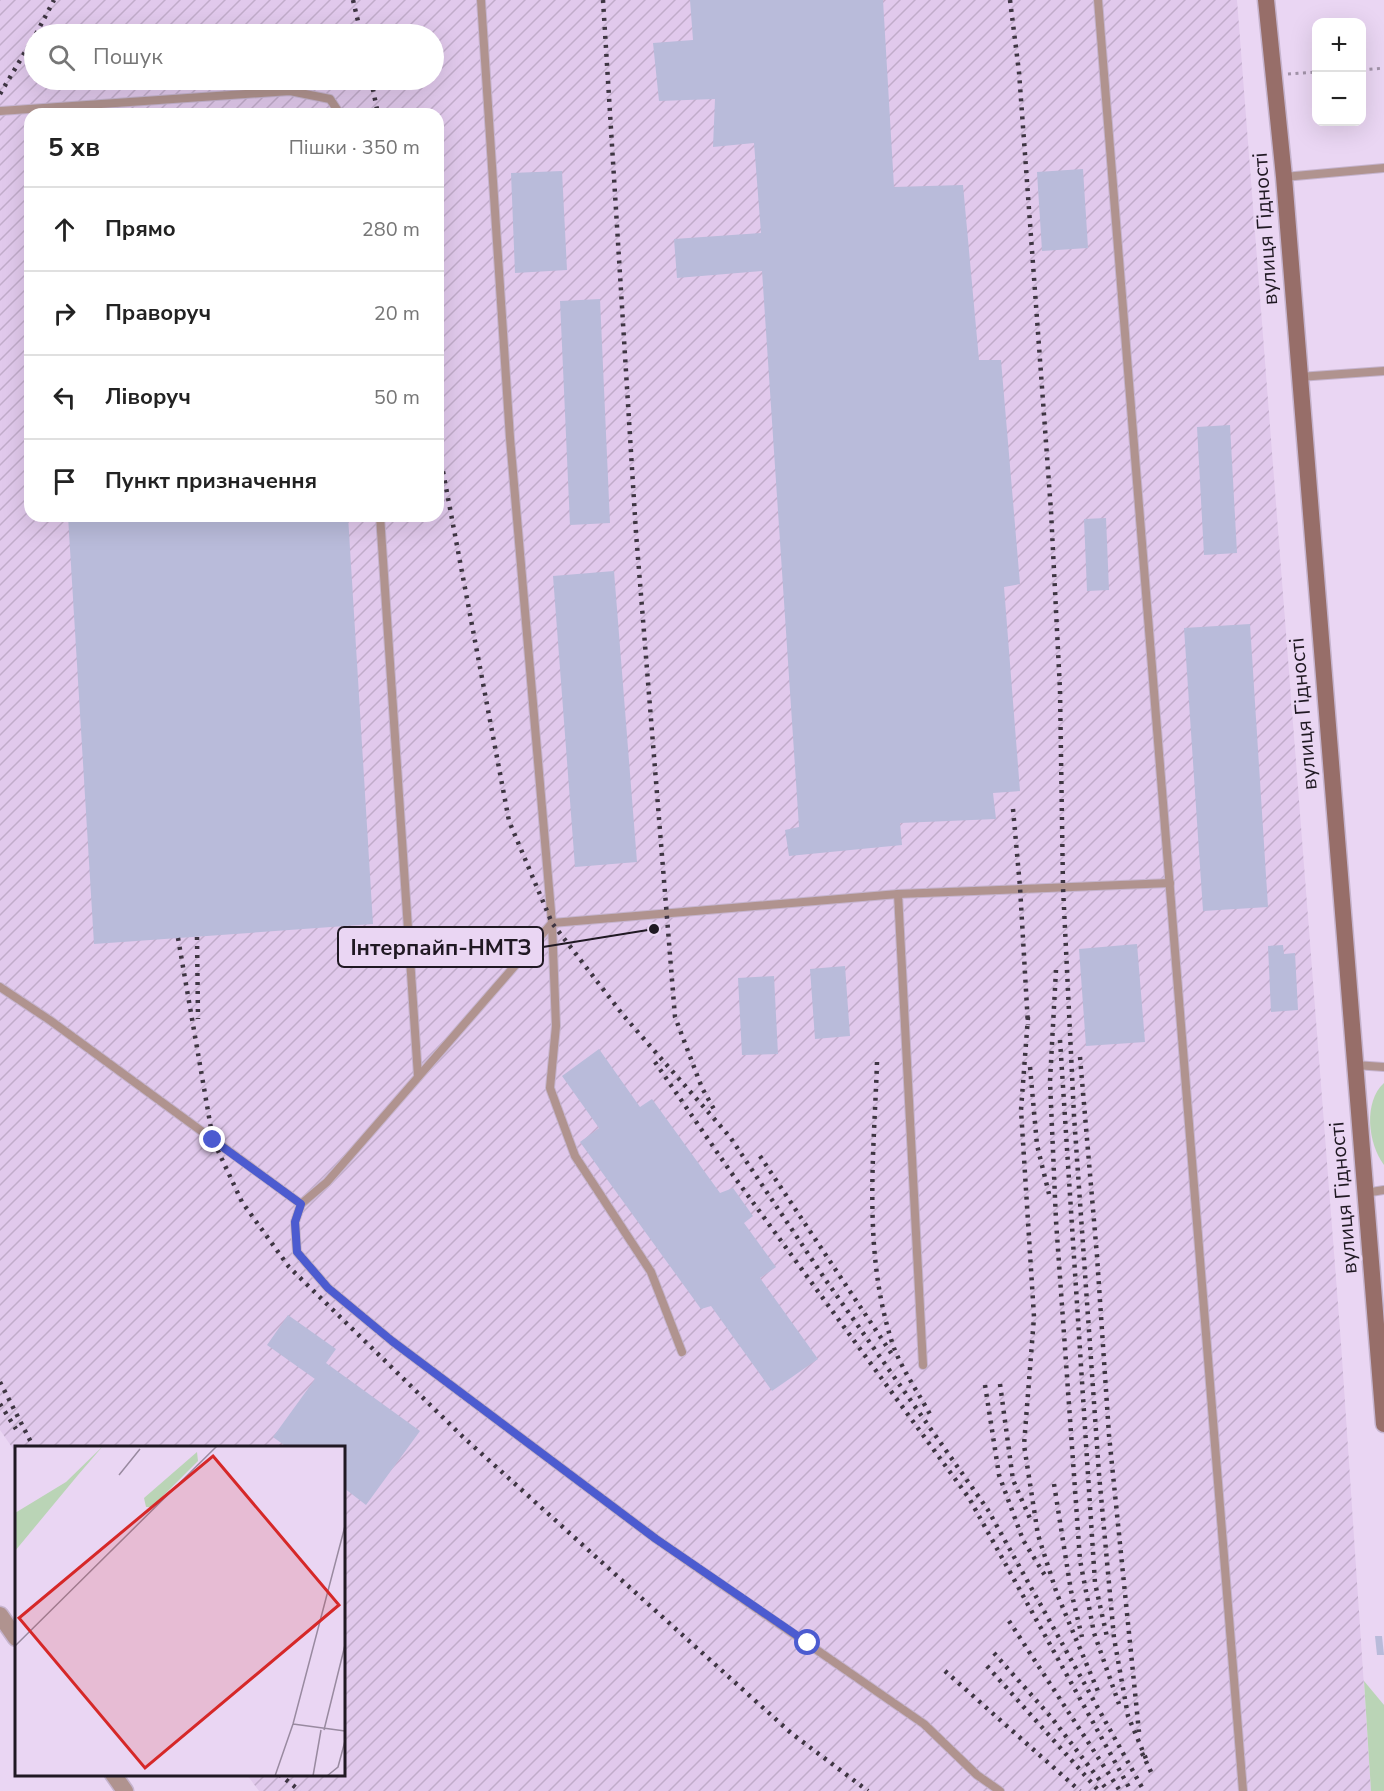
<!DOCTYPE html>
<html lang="uk">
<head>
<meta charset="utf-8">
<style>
	body { margin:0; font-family:"Nunito Sans",sans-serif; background:#f2f2f2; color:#222 }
	.controls { position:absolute; right:18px; top:18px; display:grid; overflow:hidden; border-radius:12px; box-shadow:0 6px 24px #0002 }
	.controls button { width:54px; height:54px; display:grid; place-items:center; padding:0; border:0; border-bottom:2px solid #e0e0e0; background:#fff; color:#222; font:30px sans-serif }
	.stop { position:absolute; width:18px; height:18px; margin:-14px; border:4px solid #4c5bd0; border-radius:50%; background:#fff }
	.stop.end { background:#4c5bd0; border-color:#fff; box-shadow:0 2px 6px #0008 }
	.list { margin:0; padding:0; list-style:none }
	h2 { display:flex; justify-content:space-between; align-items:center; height:78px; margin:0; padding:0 24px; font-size:26px }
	h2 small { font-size:20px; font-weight:400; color:#767676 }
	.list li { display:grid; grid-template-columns:39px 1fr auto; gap:18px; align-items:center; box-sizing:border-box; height:84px; padding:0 24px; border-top:2px solid #e0e0e0 }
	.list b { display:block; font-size:22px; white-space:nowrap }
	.list em { font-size:20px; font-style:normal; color:#767676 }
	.icon { flex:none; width:33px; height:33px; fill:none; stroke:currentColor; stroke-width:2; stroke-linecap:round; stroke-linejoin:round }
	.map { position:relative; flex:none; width:1384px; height:1791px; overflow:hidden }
	.search { position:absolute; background:#fff; box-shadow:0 6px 24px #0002; left:24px; top:24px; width:420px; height:66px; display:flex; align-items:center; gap:15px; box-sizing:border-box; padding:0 21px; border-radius:33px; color:#767676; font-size:22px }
	.panel { position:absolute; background:#fff; box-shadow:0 6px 24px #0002; left:24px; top:108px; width:420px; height:414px; border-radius:18px }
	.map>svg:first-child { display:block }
	.industrial { fill:url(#industrial-furrows); fill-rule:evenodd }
	.green { fill:#bad4b6 }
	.building { fill:#b9bbda }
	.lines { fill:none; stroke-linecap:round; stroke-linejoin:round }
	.service-casing { stroke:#c6b4ce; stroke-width:10 }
	.tertiary-casing { stroke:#c6b4ce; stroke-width:19 }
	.secondary-casing { stroke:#c6b4ce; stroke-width:19 }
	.path { stroke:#a293a9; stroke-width:3; stroke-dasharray:3 4.5; stroke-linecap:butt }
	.service { stroke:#b0938f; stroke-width:8 }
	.tertiary { stroke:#b0938f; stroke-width:16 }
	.secondary { stroke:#976e69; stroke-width:16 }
	.rail { stroke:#3e3542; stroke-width:4.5; stroke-dasharray:3 6; stroke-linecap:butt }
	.route { stroke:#4c5bd0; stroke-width:8 }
	.labels { text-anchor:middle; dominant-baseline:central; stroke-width:6; stroke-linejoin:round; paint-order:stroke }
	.street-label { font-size:21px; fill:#201923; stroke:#ead6f3 }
	.inset-road { fill:none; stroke:#998aa0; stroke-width:1.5 }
	.view { fill:#d62828; fill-opacity:0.15; stroke:#d62828; stroke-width:3 }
	.inset-edge { fill:none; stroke:#201923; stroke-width:3 }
	.leader { fill:none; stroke:#201923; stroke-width:2 }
	.callout-dot { fill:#201923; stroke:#ead6f3; stroke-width:2 }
	.callout { fill:#ead6f3; stroke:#201923; stroke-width:2 }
	.callout-label { font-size:22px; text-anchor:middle; font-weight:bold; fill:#201923 }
</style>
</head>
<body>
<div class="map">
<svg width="1384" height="1791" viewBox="0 0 1384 1791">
	<defs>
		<pattern id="industrial-furrows" width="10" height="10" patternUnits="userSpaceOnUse" patternTransform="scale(1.5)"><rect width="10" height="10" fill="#e1c9ec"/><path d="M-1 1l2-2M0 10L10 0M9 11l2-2" fill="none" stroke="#c1acca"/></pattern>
	</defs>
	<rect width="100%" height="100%" fill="#ead6f3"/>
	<path class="industrial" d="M 0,0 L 1237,0 L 1341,1343 L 1371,1791 L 259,1791 L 247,1775 L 344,1774 L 344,1448 L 16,1448 L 16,1453 L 0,1430 ZM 34,34 L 434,34 L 434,80 L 34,80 ZM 30,114 L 438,114 L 438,516 L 30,516 Z"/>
	<g class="green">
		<path d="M 1384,1083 L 1384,1165 C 1368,1144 1363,1102 1384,1083 Z"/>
		<polygon points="1364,1681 1384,1705 1384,1791 1371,1791"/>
	</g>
	<g class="building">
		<polygon points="690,0 883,0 894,187 963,185 979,360 1001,360 1020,584 1004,587 1020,791 993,793 996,819 900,823 902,845 789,856 785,830 799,827 762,271 677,278 674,239 761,233 754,143 713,147 715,99 659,101 653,43 693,40"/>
		<polygon points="1083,169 1088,248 1042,251 1037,172"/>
		<polygon points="562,171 567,270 515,273 511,173"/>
		<polygon points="600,299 610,523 570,525 560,301"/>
		<polygon points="1230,425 1237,553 1204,555 1197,427"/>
		<polygon points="68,516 348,516 373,924 94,944"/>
		<polygon points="1106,518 1109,590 1087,591 1084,519"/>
		<polygon points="614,571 637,862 575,867 553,576"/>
		<polygon points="1250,624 1268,907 1203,911 1184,628"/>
		<polygon points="1137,944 1145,1042 1086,1046 1079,949"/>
		<polygon points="1283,945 1284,954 1295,953 1298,1010 1271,1012 1268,946"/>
		<polygon points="845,966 850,1036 815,1039 810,969"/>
		<polygon points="774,976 778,1054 742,1055 738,978"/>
		<polygon points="599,1049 640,1107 652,1099 720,1193 733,1188 753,1216 744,1223 776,1267 760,1278 818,1359 772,1391 711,1306 701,1309 580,1142 599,1128 562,1076"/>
		<polygon points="288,1315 336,1349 326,1363 420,1431 366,1505 344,1488 344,1448 288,1448 273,1437 315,1379 267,1345"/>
		<polygon points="1375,1636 1382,1636 1384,1655 1377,1655"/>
	</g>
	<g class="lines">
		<defs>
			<g id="service">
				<polyline points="481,0 510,438 552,923 556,1026 550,1088 575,1156 651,1272 682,1352"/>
				<polyline points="1098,0 1243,1791"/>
				<polyline points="0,111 290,91 330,99 340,114"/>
				<polyline points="1284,177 1384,168"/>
				<polyline points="1299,377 1384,371"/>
				<polyline points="380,516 418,1076"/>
				<polyline points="898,894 923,1365"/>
				<polyline points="0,987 51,1021 301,1204"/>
				<polyline points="1355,1065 1384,1067"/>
				<polyline points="1365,1193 1384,1190"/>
				<polyline points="1000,1791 977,1775 924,1724 656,1539 392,1341 328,1288 297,1252 295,1222 301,1204 327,1182 552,923 898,894 1170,883"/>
			</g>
			<g id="tertiary">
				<polyline points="0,1615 16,1638"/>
				<polyline points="113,1774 125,1791"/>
			</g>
			<polyline id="secondary" points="1266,0 1284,177 1384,1424"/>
		</defs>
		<use href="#service" class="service-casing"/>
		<use href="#tertiary" class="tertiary-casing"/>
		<use href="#secondary" class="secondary-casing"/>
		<g class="path">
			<polyline points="1362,70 1384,68"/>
			<polyline points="1288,74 1316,72"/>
		</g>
		<use href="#service" class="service"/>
		<use href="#tertiary" class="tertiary"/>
		<use href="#secondary" class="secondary"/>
		<g class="rail">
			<polyline points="353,0 361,34"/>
			<polyline points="603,0 636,533 675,1017 702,1088 715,1111"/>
			<polyline points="1010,0 1019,72 1051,511 1060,690 1063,887 1074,1116 1099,1474 1114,1638 1128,1716 1147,1761"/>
			<polyline points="36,34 54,0"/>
			<polyline points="371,80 378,114"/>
			<polyline points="0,94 34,37"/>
			<polyline points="438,445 509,821 552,923 623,1015 730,1137 825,1279 988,1510 1144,1791"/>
			<polyline points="1013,809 1020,887 1028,1025"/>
			<polyline points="197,937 198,1019"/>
			<polyline points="178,938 213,1140 242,1202 289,1267 462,1436 791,1733 868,1791"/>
			<polyline points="1056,970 1050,1081 1056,1221 1080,1560 1094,1633 1119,1704"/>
			<polyline points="1028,1017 1021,1110 1034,1317 1024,1445 1038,1535 1057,1594 1100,1696"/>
			<polyline points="1060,1040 1095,1583 1107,1637"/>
			<polyline points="1080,1057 1097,1256 1109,1435 1139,1732"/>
			<polyline points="655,1062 730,1171 969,1498 1131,1791"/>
			<path d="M 877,1062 C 874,1156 862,1256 894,1348 C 903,1371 919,1394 931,1416"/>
			<polyline points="1030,1067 1037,1145 1049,1194"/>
			<polyline points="760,1156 893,1356"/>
			<polyline points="0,1382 34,1448"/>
			<polyline points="1000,1384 1013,1480 1032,1523"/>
			<polyline points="985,1385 999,1475 1023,1540 1046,1577"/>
			<polyline points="0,1404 16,1429"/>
			<polyline points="1054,1484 1071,1591 1082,1637"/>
			<polyline points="1009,1621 1120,1791"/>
			<polyline points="994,1653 1051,1717 1108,1791"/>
			<polyline points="987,1666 1099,1791"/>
			<polyline points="945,1671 1080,1791"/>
			<polyline points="1142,1753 1151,1772"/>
			<polyline points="279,1774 300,1791"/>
		</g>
	</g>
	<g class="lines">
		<polyline class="route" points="213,1140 301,1204 295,1222 297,1252 328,1288 392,1341 656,1539 808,1643"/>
	</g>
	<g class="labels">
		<g class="street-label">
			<text transform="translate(1265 229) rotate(-94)">вулиця Гідності</text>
			<text transform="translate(1303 714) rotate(-95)">вулиця Гідності</text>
			<text transform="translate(1343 1198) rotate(-95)">вулиця Гідності</text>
		</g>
	</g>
	<g transform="translate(15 1446)">
		<rect width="330" height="330" fill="#ead6f3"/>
		<path d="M 88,0 L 63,29 L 0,105 L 0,67 L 51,36 ZM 182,6 L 183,15 L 137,61 L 131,61 L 129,52 Z" fill="#bad4b6"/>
		<path class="inset-road" d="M 104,29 L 125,3M 0,200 L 202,0M 278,278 L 330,285M 309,284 L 330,199M 260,330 L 278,278 L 330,80M 298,330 L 306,284M 312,330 L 323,321 L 330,295"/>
		<path class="view" d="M 198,10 L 324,159 L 130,322 L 4,172 Z"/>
		<rect width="330" height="330" class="inset-edge"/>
	</g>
	<path class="leader" d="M654 929L543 947"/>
	<circle class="callout-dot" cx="654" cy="929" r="6"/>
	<rect class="callout" x="338" y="927" width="205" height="40" rx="6"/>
	<g class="callout-label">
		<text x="441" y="955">Інтерпайп-НМТЗ</text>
	</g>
</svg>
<div class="controls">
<button>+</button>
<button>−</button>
</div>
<div class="stop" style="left:808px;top:1643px"></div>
<div class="stop end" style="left:213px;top:1140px"></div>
<div class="search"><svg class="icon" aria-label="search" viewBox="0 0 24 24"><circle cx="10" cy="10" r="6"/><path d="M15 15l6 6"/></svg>Пошук</div>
<section class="panel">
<h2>5 хв<small>Пішки · 350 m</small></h2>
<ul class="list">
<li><svg class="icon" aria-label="ahead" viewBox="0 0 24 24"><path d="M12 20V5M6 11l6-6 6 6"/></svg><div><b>Прямо</b></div><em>280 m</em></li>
<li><svg class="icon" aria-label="right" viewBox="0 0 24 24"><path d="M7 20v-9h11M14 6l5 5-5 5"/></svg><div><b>Праворуч</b></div><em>20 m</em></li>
<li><svg class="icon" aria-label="left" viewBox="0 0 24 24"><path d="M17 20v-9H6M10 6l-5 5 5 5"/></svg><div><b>Ліворуч</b></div><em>50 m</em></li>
<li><svg class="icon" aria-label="arrive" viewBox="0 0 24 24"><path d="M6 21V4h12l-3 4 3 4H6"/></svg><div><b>Пункт призначення</b></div></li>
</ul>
</section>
</div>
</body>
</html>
